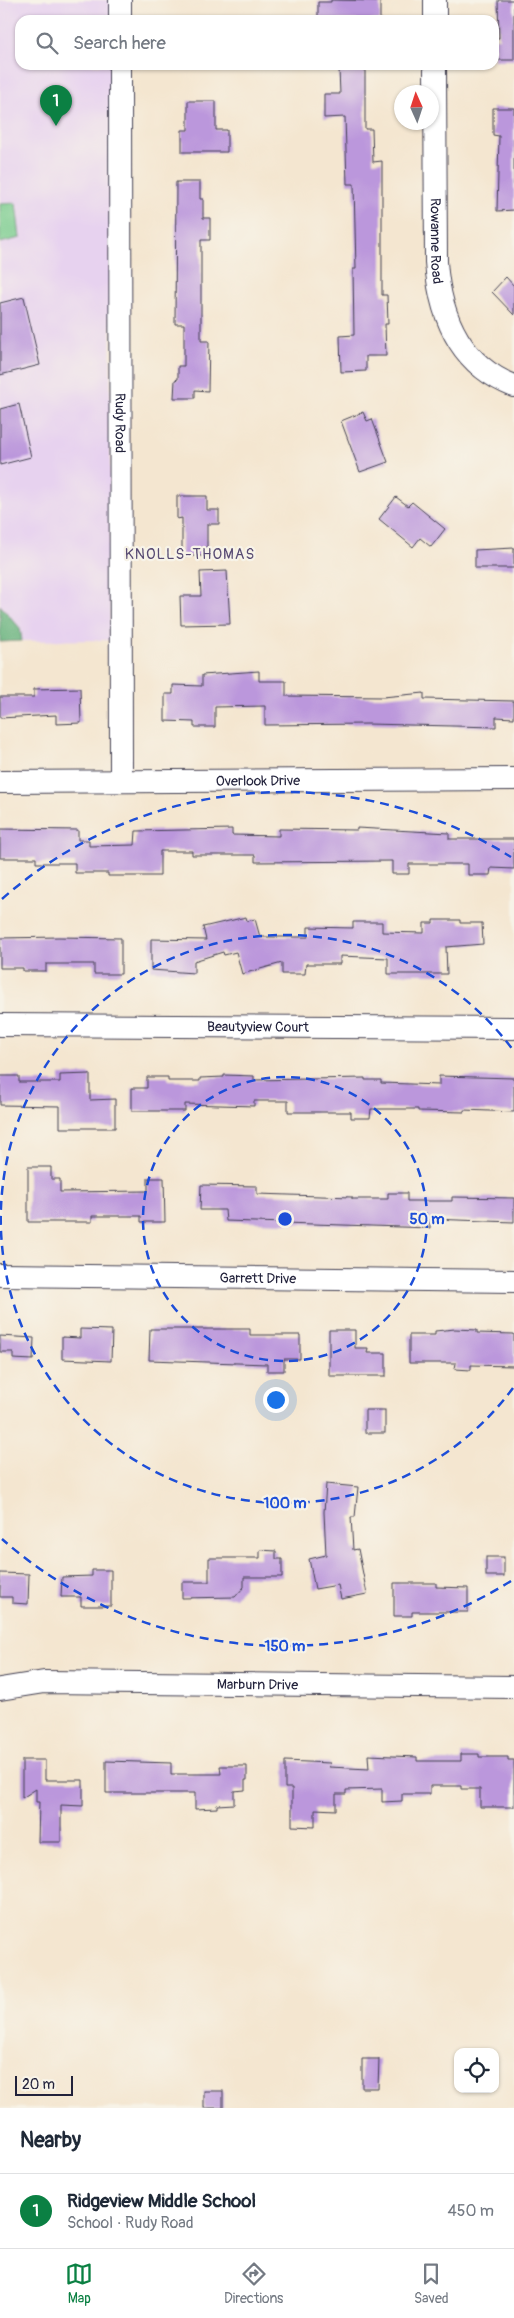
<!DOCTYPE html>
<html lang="en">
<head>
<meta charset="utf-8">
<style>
	body { margin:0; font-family:Pangolin,sans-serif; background:#f6f6f7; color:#1f2937 }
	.controls { position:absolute; right:15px; bottom:15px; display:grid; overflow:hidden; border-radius:10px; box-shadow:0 1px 4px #0004 }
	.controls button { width:45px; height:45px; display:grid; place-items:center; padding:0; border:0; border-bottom:1px solid #e0e1e3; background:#fff; color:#1f2937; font:25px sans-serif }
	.compass { position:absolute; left:394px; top:85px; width:45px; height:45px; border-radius:50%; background:#fff; box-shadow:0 1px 4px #0004; rotate:357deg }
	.scale { position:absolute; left:15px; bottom:12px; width:58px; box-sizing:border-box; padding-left:5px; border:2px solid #22223b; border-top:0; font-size:14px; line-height:18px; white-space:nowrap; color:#22223b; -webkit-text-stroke:4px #f7f3e8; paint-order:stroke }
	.you { position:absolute; left:275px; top:1399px; width:18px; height:18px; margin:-12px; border:4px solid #fff; border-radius:50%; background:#1a73e8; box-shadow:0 0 0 8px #1a73e833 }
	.badge { display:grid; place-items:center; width:32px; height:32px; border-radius:50%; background:#0b8043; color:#fff; font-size:16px; font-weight:700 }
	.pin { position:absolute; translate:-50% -41px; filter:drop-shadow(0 1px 2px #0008) }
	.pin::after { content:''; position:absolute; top:26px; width:18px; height:15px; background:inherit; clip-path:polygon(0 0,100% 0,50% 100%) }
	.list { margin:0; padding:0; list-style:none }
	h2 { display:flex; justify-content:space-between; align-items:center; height:65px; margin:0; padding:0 20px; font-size:21px }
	h2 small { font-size:16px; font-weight:400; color:#747a83 }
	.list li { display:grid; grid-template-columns:32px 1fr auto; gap:15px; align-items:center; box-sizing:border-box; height:75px; padding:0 20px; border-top:1px solid #e0e1e3 }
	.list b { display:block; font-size:19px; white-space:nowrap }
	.list p { margin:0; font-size:16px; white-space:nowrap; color:#747a83 }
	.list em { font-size:16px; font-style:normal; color:#747a83 }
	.icon { flex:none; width:28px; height:28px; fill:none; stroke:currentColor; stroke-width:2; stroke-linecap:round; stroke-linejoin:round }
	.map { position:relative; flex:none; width:514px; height:2108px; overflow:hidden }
	.search { position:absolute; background:#fff; box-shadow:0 1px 4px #0004; left:15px; right:15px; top:15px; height:55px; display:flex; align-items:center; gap:12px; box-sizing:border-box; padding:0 18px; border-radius:15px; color:#747a83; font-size:19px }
	.sheet { height:140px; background:#fff }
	nav { display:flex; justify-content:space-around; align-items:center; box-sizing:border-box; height:70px; border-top:1px solid #e0e1e3; background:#fff; font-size:14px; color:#747a83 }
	nav a { display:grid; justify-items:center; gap:2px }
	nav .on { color:#0b8043 }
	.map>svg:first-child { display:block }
	.built { fill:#e7d2ef }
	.green { fill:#79cc8e; stroke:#4e7764 }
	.forest { fill:#62b079; stroke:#42695a }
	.building { fill:#bb97dc }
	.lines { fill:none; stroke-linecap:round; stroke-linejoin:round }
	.minor-casing { stroke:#423f51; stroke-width:24 }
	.minor { stroke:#fff; stroke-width:22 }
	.ring { fill:none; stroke:#1d4ed8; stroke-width:2.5; stroke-dasharray:9 6 }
	.labels { text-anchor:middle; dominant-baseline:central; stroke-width:4.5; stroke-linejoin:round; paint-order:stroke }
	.street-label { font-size:14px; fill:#22223b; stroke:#f7f3e8 }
	.neighbourhood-label { font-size:15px; letter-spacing:1px; fill:#584b73; stroke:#f7f3e8 }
	.centre { fill:#1d4ed8; stroke:#f7f3e8; stroke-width:2.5 }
	.ring-label { font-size:15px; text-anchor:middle; font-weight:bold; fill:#1d4ed8; stroke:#f7f3e8; stroke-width:4.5; stroke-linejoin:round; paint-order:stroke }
</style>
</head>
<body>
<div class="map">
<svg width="514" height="2108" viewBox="0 0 514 2108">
	<rect width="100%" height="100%" fill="#f7f3e8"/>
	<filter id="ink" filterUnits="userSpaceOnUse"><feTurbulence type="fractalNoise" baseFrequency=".02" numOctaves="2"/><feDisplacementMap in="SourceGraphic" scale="10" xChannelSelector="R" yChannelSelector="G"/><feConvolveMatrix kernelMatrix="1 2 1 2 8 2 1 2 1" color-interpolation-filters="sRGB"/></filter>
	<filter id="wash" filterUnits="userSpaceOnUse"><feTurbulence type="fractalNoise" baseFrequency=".0096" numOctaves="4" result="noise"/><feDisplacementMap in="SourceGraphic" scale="20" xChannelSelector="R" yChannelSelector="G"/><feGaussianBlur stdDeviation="1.12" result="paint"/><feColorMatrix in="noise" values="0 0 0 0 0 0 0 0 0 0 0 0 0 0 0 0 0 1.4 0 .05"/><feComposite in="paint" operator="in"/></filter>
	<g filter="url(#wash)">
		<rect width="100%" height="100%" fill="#f4e6d0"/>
		<polygon class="built" points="0,0 111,0 111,20 20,20 20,65 111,65 110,640 22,641 20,628 0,605"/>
		<polygon class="green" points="16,203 20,238 0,243 0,204"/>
		<polygon class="forest" points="0,605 20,628 22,641 0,642"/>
		<g id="blocks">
			<g class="building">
				<polygon points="331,0 380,1 380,20 318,20 318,2 331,2"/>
				<polygon points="498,0 514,0 514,60 495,60 495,38 499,38"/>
				<polygon points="349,65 365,65 365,129 372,129 373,162 382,161 382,295 387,295 388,324 385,324 386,356 366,356 366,371 341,372 340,336 354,335 353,269 356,269 354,184 347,184 345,117 324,118 324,94 340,94 339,69 349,69"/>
				<polygon points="188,101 216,101 216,130 227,130 227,152 182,152 182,130 188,130"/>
				<polygon points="493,108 514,108 514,210 497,211 499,136 493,135"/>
				<polygon points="176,182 200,182 200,199 203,199 203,218 210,218 210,240 201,240 201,341 209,341 208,391 195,390 195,398 174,398 175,380 178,379 178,366 184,366 184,324 175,324"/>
				<polygon points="506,277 514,286 514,315 492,292"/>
				<polygon points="24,297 40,365 0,375 0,303"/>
				<polygon points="19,404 31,457 0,465 0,409"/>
				<polygon points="363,412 367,421 372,419 388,462 360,472 341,421"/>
				<polygon points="177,496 207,496 207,510 219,510 219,524 207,524 207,556 182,556 182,518 177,519"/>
				<polygon points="396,497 408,506 412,502 445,529 431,547 420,538 413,547 379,519"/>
				<polygon points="514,548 514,568 475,568 475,550"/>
				<polygon points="227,571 230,624 181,625 180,596 201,596 200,572"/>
				<polygon points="259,671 259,681 286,681 286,696 383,697 424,693 424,699 514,701 514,718 496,717 496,727 368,724 265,725 265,706 215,707 215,727 194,727 194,722 165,721 165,694 173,694 173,685 202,686 202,675"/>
				<polygon points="80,688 81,723 56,724 56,715 0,718 0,697 34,697 34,689"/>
				<polygon points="357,828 449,833 449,839 514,839 514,869 491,868 490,875 468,875 468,864 409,864 409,874 392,874 392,861 255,862 255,855 192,855 192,851 160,851 160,876 108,876 108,873 75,873 75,863 36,863 36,858 0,858 0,829 78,830 78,840 89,840 89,846 135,845 136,831 232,829 232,835 279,836 279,829 357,830"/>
				<polygon points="246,917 247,921 255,919 260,937 308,937 308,927 353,928 353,922 382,922 382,932 424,933 424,923 433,923 433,920 460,920 460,923 482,923 483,944 446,947 447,974 388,974 388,958 340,956 340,964 306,964 305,974 282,974 282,963 242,974 236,952 224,955 223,952 194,961 194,973 151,970 151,939 206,940 203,927"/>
				<polygon points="59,937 121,938 121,974 94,974 94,964 46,964 46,971 23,971 23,968 0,968 0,938"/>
				<polygon points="90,1074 90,1100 115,1099 115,1128 60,1128 60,1106 0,1105 0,1076 19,1076 19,1082 60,1082 60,1075"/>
				<polygon points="224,1075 254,1076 254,1080 365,1078 365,1080 381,1080 381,1083 439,1085 439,1076 514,1078 514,1112 464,1110 464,1112 418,1111 418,1109 371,1109 370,1118 351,1118 351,1112 288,1112 288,1101 254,1101 254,1106 185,1104 185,1111 132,1111 132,1088 147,1088 147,1077 168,1077 168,1081 200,1081 200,1078 224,1077"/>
				<polygon points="28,1167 51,1167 51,1179 60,1179 60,1192 148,1191 148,1178 164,1178 165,1222 141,1222 141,1216 92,1216 92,1222 28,1222"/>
				<polygon points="201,1185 257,1186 257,1194 352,1197 352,1199 388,1199 388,1193 407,1193 407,1201 452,1201 452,1197 514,1198 514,1222 430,1219 430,1228 226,1221 225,1210 200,1210"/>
				<polygon points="80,1329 112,1330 111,1361 62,1359 62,1337 80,1338"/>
				<polygon points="150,1329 250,1329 250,1335 300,1335 300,1359 284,1359 284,1371 267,1371 267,1364 149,1360"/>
				<polygon points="455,1329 477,1330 477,1333 514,1334 514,1366 471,1365 471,1370 455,1369 456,1363 409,1363 409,1335 435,1335 435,1331"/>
				<polygon points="329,1330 355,1330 355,1348 368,1348 367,1353 386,1353 386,1376 329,1376"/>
				<polygon points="0,1336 34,1338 33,1360 13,1359 13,1352 0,1352"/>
				<rect x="365" y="1410" width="20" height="23"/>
				<polygon points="326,1484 358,1487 355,1517 351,1517 353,1550 358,1549 367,1594 341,1599 338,1585 315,1589 309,1559 326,1555 324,1512"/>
				<polygon points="260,1550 276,1551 276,1559 282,1559 282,1577 244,1577 244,1587 235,1597 182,1598 182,1582 209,1582 209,1558 260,1558"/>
				<rect x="486" y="1557" width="18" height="19"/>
				<polygon points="92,1570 111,1570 111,1606 81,1606 81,1597 61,1597 62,1577 92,1576"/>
				<polygon points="0,1573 29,1574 28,1604 12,1603 12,1597 0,1597"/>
				<polygon points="394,1583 436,1583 436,1587 468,1588 468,1612 412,1612 412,1616 394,1616"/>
				<polygon points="461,1754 479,1754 479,1757 508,1757 508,1760 514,1760 514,1807 480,1807 480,1789 461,1789 461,1786 430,1786 430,1794 402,1794 402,1801 382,1802 382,1789 346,1790 346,1794 336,1794 336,1810 315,1809 315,1827 292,1826 292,1788 285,1788 285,1761 330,1763 329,1767 369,1769 368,1755 417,1757 417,1761 461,1761"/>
				<polygon points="22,1760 45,1760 45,1780 83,1780 83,1806 61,1805 61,1842 38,1842 39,1802 36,1802 36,1789 22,1798"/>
				<polygon points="106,1761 171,1763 171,1774 221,1774 220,1766 247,1766 247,1780 245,1780 245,1790 234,1791 234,1804 217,1805 217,1808 195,1809 195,1793 106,1793"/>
				<polygon points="362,2059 379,2059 378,2088 362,2088"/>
				<rect x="204" y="2091" width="19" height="17"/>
			</g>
		</g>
	</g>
	<g filter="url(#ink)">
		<use href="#blocks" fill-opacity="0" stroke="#423f51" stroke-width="1"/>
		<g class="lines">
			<defs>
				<g id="minor">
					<polyline points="120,0 120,20"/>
					<polyline points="435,0 435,20"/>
					<path id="s1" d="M 120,65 L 121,781"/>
					<path id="s2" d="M 435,65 L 436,262 C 440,317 460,365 514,386"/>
					<path id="s3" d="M 0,782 L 514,779"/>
					<path id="s4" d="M 0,1025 L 514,1028"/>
					<path id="s5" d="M 0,1275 L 514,1281"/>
					<path id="s6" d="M 0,1689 L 44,1682 L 514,1687"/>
				</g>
			</defs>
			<use href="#minor" class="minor-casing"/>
			<use href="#minor" class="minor"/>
		</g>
	</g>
	<g class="ring">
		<circle cx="285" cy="1219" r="142"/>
		<path d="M513 1388A284 284 0 1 1 513 1050"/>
		<path d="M511 1581A427 427 0 0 1 2 1539M2 899A427 427 0 0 1 511 857"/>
	</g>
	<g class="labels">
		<g class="street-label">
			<text stroke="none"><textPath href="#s2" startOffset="176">Rowanne Road</textPath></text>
			<text stroke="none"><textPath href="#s1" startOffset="358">Rudy Road</textPath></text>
			<text stroke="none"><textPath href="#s3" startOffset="258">Overlook Drive</textPath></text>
			<text stroke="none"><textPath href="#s4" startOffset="258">Beautyview Court</textPath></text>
			<text stroke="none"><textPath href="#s5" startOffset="258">Garrett Drive</textPath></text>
			<text stroke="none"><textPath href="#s6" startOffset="258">Marburn Drive</textPath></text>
		</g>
		<g class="neighbourhood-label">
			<text x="190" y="554">KNOLLS-THOMAS</text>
		</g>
	</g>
	<circle cx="285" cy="1219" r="8" class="centre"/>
	<g class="ring-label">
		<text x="427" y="1224">50 m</text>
		<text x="285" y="1508">100 m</text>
		<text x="285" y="1651">150 m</text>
	</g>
</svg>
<div class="controls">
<button><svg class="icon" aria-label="locate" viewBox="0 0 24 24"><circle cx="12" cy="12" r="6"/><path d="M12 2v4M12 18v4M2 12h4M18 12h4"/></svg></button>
</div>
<svg class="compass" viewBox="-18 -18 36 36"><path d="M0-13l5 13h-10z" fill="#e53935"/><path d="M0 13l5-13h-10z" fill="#747a83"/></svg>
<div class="scale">20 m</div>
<div class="you"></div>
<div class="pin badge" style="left:56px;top:126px">1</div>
<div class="search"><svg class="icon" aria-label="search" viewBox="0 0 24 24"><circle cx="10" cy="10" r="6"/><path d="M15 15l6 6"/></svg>Search here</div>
</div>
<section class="sheet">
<h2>Nearby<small></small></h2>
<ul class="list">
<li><span class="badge">1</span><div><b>Ridgeview Middle School</b><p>School · Rudy Road</p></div><em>450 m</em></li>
</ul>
</section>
<nav>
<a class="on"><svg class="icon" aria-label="map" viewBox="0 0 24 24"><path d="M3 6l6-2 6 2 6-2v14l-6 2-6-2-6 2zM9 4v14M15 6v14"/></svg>Map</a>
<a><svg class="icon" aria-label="directions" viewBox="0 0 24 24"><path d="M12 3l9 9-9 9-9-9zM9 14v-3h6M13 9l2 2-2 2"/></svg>Directions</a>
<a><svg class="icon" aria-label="saved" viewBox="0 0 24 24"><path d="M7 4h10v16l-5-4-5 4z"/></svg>Saved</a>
</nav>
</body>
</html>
